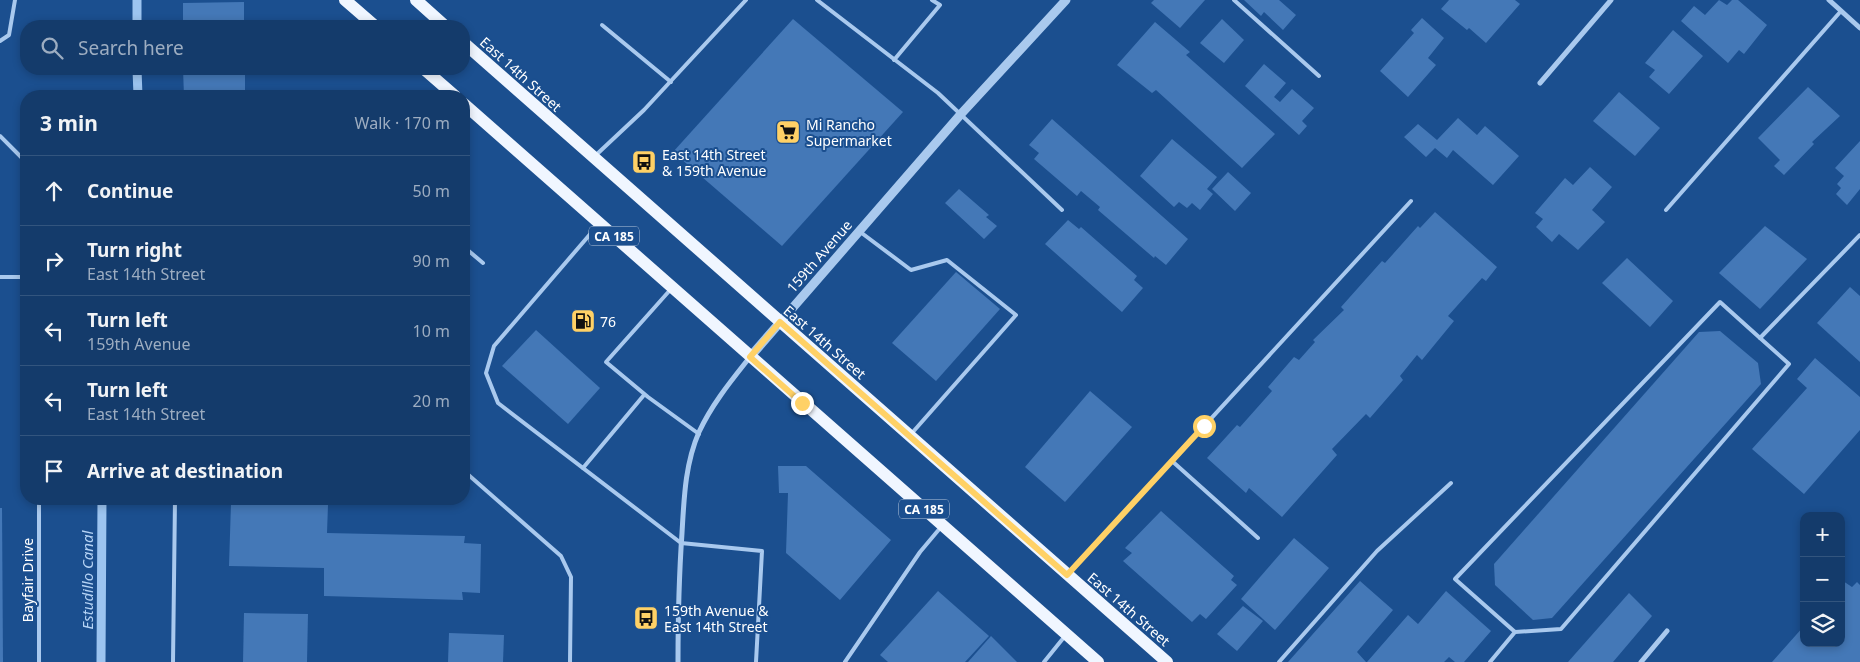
<!DOCTYPE html>
<html lang="en">
<head>
<meta charset="utf-8">
<style>
	body { margin:0; font-family:"Noto Sans",sans-serif; background:#1d4271; color:#f1f3f6 }
	.controls { position:absolute; right:15px; bottom:15px; display:grid; overflow:hidden; border-radius:10px; box-shadow:0 2px 8px #0003 }
	.controls button { width:45px; height:45px; display:grid; place-items:center; padding:0; border:0; border-bottom:1px solid #33557e; background:#143b6b; color:#f1f3f6; font:25px sans-serif }
	.stop { position:absolute; width:15px; height:15px; margin:-11px; border:4px solid #ffd166; border-radius:50%; background:#fff }
	.stop.end { background:#ffd166; border-color:#fff; box-shadow:0 1px 5px #0008 }
	.list { margin:0; padding:0; list-style:none }
	h2 { display:flex; justify-content:space-between; align-items:center; height:65px; margin:0; padding:0 20px; font-size:21px }
	h2 small { font-size:16px; font-weight:400; color:#9dadc1 }
	.list li { display:grid; grid-template-columns:32px 1fr auto; gap:15px; align-items:center; box-sizing:border-box; height:70px; padding:0 20px; border-top:1px solid #33557e }
	.list b { display:block; font-size:19px; white-space:nowrap }
	.list p { margin:0; font-size:16px; white-space:nowrap; color:#9dadc1 }
	.list em { font-size:16px; font-style:normal; color:#9dadc1 }
	.icon { flex:none; width:28px; height:28px; fill:none; stroke:currentColor; stroke-width:2; stroke-linecap:round; stroke-linejoin:round }
	.map { position:relative; flex:none; width:1860px; height:662px; overflow:hidden }
	.search { position:absolute; background:#143b6b; box-shadow:0 2px 8px #0003; left:20px; top:20px; width:450px; height:55px; display:flex; align-items:center; gap:12px; box-sizing:border-box; padding:0 18px; border-radius:20px; color:#9dadc1; font-size:19px }
	.panel { position:absolute; background:#143b6b; box-shadow:0 2px 8px #0003; left:20px; top:90px; width:450px; height:415px; border-radius:20px }
	.map>svg:first-child { display:block }
	.lines { fill:none; stroke-linecap:round; stroke-linejoin:round }
	.stream { stroke:#9cc4f0; stroke-width:9 }
	.building { fill:#4478b7 }
	.service { stroke:#a9c9ee; stroke-width:4 }
	.minor { stroke:#a9c9ee; stroke-width:5 }
	.tertiary { stroke:#a9c9ee; stroke-width:9 }
	.primary { stroke:#f0f6ff; stroke-width:12 }
	.route { stroke:#ffd166; stroke-width:6 }
	.labels { text-anchor:middle; dominant-baseline:central; stroke-width:4; stroke-linejoin:round; paint-order:stroke }
	.shield { fill:#1b4f8f; stroke:#bbcadd; stroke-width:1 }
	.shield-label { font-size:12px; font-weight:bold; fill:#fff }
	.street-label { font-size:14px; fill:#fff; stroke:#1b4f8f }
	.poi-label { font-size:14px; fill:#fff; stroke:#1b4f8f; text-anchor:start }
	.water-label { font-size:15px; font-style:italic; fill:#b5d3f5; stroke:#1b4f8f }
</style>
</head>
<body>
<div class="map">
<svg width="1860" height="662" viewBox="0 0 1860 662">
	<rect width="100%" height="100%" fill="#1b4f8f"/>
	<g class="lines">
		<g class="stream">
			<polyline points="137,0 137,26"/>
			<polyline points="137,69 138,96"/>
			<polyline points="101,662 102,499"/>
		</g>
	</g>
	<g class="building">
		<polygon points="1154,0 1205,0 1180,28 1151,3"/>
		<polygon points="1244,0 1279,0 1296,15 1283,30 1264,12 1261,16"/>
		<polygon points="1449,0 1515,0 1520,4 1486,43 1469,28 1467,30 1441,9"/>
		<polygon points="1719,0 1727,5 1732,0 1738,0 1767,25 1744,54 1739,50 1728,63 1681,21 1694,6 1705,15"/>
		<polygon points="244,2 244,26 183,26 183,3"/>
		<polygon points="1422,18 1444,38 1428,58 1436,65 1408,97 1380,71 1414,33 1411,30"/>
		<polygon points="793,19 903,112 782,246 673,152"/>
		<polygon points="1222,19 1244,40 1224,63 1200,43"/>
		<polygon points="1155,22 1190,52 1186,55 1275,134 1242,168 1156,90 1152,93 1117,65"/>
		<polygon points="1673,30 1703,56 1669,94 1649,77 1655,70 1645,63"/>
		<polygon points="1264,64 1286,83 1274,97 1280,102 1292,89 1314,108 1302,121 1307,126 1299,135 1245,86"/>
		<polygon points="183,69 245,69 245,96 184,96"/>
		<polygon points="1808,87 1840,116 1812,142 1814,144 1784,175 1774,166 1780,160 1758,138"/>
		<polygon points="1619,92 1660,128 1635,156 1593,121"/>
		<polygon points="1458,118 1477,135 1485,126 1519,156 1493,185 1453,150 1447,158 1435,148 1426,157 1404,137 1418,124 1437,140"/>
		<polygon points="1052,119 1188,239 1166,265 1155,256 1154,258 1098,210 1100,207 1081,191 1077,196 1034,159 1039,153 1029,145"/>
		<polygon points="1172,139 1217,177 1207,189 1213,194 1200,210 1192,203 1187,208 1179,202 1174,207 1140,176"/>
		<polygon points="1860,141 1860,189 1847,205 1836,194 1841,188 1837,184 1844,176 1835,168"/>
		<polygon points="1590,167 1612,187 1592,210 1605,222 1578,250 1559,234 1552,242 1536,227 1543,219 1535,213 1565,178 1573,185"/>
		<polygon points="1228,172 1251,193 1235,211 1212,189"/>
		<polygon points="959,189 989,215 986,217 997,226 984,239 945,203"/>
		<polygon points="1435,212 1497,267 1486,281 1482,278 1448,316 1454,321 1422,360 1417,355 1400,376 1403,380 1370,418 1366,414 1332,449 1337,455 1282,517 1249,488 1246,493 1207,458 1237,425 1240,427 1272,391 1268,387 1294,357 1299,360 1315,342 1313,340 1344,310 1341,307 1382,261 1385,263 1418,226 1420,228"/>
		<polygon points="1068,220 1079,229 1081,227 1137,276 1134,280 1143,288 1122,312 1045,244"/>
		<polygon points="1765,226 1807,259 1760,309 1719,273"/>
		<polygon points="1627,258 1673,301 1650,327 1602,283"/>
		<polygon points="956,272 1000,309 936,381 892,343"/>
		<polygon points="1850,287 1860,296 1860,362 1817,323"/>
		<polygon points="536,330 600,388 568,424 502,366"/>
		<polygon points="1720,331 1758,363 1761,384 1552,618 1533,620 1495,585 1494,564 1699,332"/>
		<polygon points="1815,358 1860,397 1860,430 1804,494 1752,449 1807,388 1797,379"/>
		<polygon points="1090,391 1132,427 1065,502 1025,467"/>
		<polygon points="778,466 806,466 891,540 840,600 786,553 788,493 779,493"/>
		<polygon points="231,503 328,505 327,533 465,536 464,543 481,544 480,593 462,592 463,600 324,596 324,568 229,566"/>
		<polygon points="0,508 2,508 3,662 0,662"/>
		<polygon points="1161,511 1234,576 1231,580 1237,585 1206,619 1200,614 1192,622 1123,561 1132,553 1125,548"/>
		<polygon points="1294,538 1329,568 1275,630 1241,599"/>
		<polygon points="1360,581 1393,610 1357,652 1366,662 1288,662"/>
		<polygon points="1843,581 1852,587 1857,582 1860,585 1860,662 1772,662 1804,626 1804,643 1841,643 1841,584"/>
		<polygon points="938,591 989,636 965,662 888,662 880,655"/>
		<polygon points="1446,591 1491,631 1464,662 1455,662 1449,657 1444,662 1367,662 1408,615 1418,624"/>
		<polygon points="1629,593 1652,616 1613,662 1568,662"/>
		<polygon points="1243,606 1263,621 1237,651 1217,634"/>
		<polygon points="244,613 308,614 307,662 243,662"/>
		<polygon points="449,633 504,635 503,662 448,662"/>
		<polygon points="991,636 1017,662 968,662"/>
	</g>
	<g class="lines">
		<g class="service">
			<polyline points="817,0 938,93 1062,210"/>
			<polyline points="1234,0 1319,76"/>
			<polyline points="602,25 671,82"/>
			<polyline points="0,41 9,35 15,0"/>
			<polyline points="894,60 940,5 932,0"/>
			<polyline points="0,136 26,162"/>
			<polyline points="596,155 644,110 746,0"/>
			<polyline points="1666,210 1841,11"/>
			<polyline points="598,225 494,346 486,373 498,403 681,543 762,551 756,662"/>
			<polyline points="859,231 911,270 947,260 1016,315 912,433"/>
			<polyline points="464,247 483,263"/>
			<polyline points="0,277 26,277"/>
			<polyline points="671,289 606,362 648,397 699,434"/>
			<polyline points="1172,461 1258,538"/>
			<polyline points="583,468 644,395"/>
			<polyline points="464,471 561,556 571,577 570,662"/>
			<polyline points="39,499 39,662"/>
			<polyline points="1069,573 1411,201"/>
			<polyline points="1515,632 1455,579 1720,302 1760,338"/>
			<polyline points="173,662 175,499"/>
			<polyline points="845,662 920,552 941,527"/>
			<polyline points="1044,662 1065,636"/>
			<polyline points="1279,662 1377,551 1451,483"/>
			<polyline points="1490,662 1515,632 1561,629 1789,364 1760,338 1860,235"/>
		</g>
		<g class="minor">
			<polyline points="1829,0 1860,28"/>
			<polyline points="1540,83 1611,0"/>
			<path d="M 678,662 C 678,619 679,576 682,533 C 684,499 685,464 699,432 C 712,404 731,381 750,357"/>
			<polyline points="1641,662 1667,631"/>
		</g>
		<polyline class="tertiary" points="750,357 961,114 1066,0"/>
		<g class="primary">
			<polyline points="345,0 375,26"/>
			<polyline points="416,0 445,26"/>
			<polyline points="464,43 1167,662"/>
			<polyline points="424,69 455,96"/>
			<polyline points="464,104 1098,662"/>
		</g>
	</g>
	<g class="lines">
		<polyline class="route" points="802,403 750,357 780,322 1067,575 1204,426"/>
	</g>
	<defs>
		<symbol id="supermarket-square" viewBox="-11 -11 22 22"><rect x="-9" y="-9" width="18" height="18" rx="4" fill="#ffd166" stroke="#1b4f8f"/><path d="M-6-5.5h2.5l.6 2H6L4.5 2H-2.5L-4.4-4H-6ZM-1.5 3.2a1.3 1.3 0 1 0 .1 0ZM3 3.2a1.3 1.3 0 1 0 .1 0Z" fill="#111"/></symbol>
		<symbol id="bus-square" viewBox="-11 -11 22 22"><rect x="-9" y="-9" width="18" height="18" rx="4" fill="#ffd166" stroke="#1b4f8f"/><path d="M-5-6H5V4H4V6H2V4H-2V6H-4V4H-5ZM-3.5-4V0h7V-4ZM-3.5 1.2v1.5H-2V1.2ZM2 1.2v1.5H3.5V1.2Z" fill="#111"/></symbol>
		<symbol id="fuel-square" viewBox="-11 -11 22 22"><rect x="-9" y="-9" width="18" height="18" rx="4" fill="#ffd166" stroke="#1b4f8f"/><path d="M-5.5-6h7V0h2V4h1.3V-2.5L3-4.5l.8-.8L6-3V5H2.5V1h-1V6h-7ZM-4.2-4.7v3.2H.2V-4.7Z" fill="#111"/></symbol>
	</defs>
	<g fill-rule="evenodd">
		<use href="#supermarket-square" x="774" y="118" width="28" height="28"/>
		<use href="#bus-square" x="630" y="148" width="28" height="28"/>
		<use href="#fuel-square" x="569" y="307" width="28" height="28"/>
		<use href="#bus-square" x="632" y="604" width="28" height="28"/>
	</g>
	<g class="labels">
		<g class="shield">
			<rect x="589" y="226.5" width="50" height="19" rx="4"/>
			<rect x="899" y="499.5" width="50" height="19" rx="4"/>
		</g>
		<g class="shield-label">
			<text x="614" y="236">CA 185</text>
			<text x="924" y="509">CA 185</text>
		</g>
		<g class="street-label">
			<text transform="translate(521 74) rotate(42)">East 14th Street</text>
			<text transform="translate(819 256) rotate(-49)">159th Avenue</text>
			<text transform="translate(825 342) rotate(41)">East 14th Street</text>
			<text transform="translate(27 580) rotate(-90)">Bayfair Drive</text>
			<text transform="translate(1129 609) rotate(41)">East 14th Street</text>
		</g>
		<g class="poi-label">
			<text x="806" y="124">Mi Rancho<tspan x="806" dy="16">Supermarket</tspan></text>
			<text x="662" y="154">East 14th Street<tspan x="662" dy="16">&amp; 159th Avenue</tspan></text>
			<text x="600" y="321">76</text>
			<text x="664" y="610">159th Avenue &amp;<tspan x="664" dy="16">East 14th Street</tspan></text>
		</g>
		<g class="water-label">
			<text transform="translate(87 580) rotate(-90)">Estudillo Canal</text>
		</g>
	</g>
</svg>
<div class="controls">
<button>+</button>
<button>−</button>
<button><svg class="icon" aria-label="layers" viewBox="0 0 24 24"><path d="M12 4l9 5-9 5-9-5zM3 14l9 5 9-5"/></svg></button>
</div>
<div class="stop" style="left:1204px;top:426px"></div>
<div class="stop end" style="left:802px;top:403px"></div>
<div class="search"><svg class="icon" aria-label="search" viewBox="0 0 24 24"><circle cx="10" cy="10" r="6"/><path d="M15 15l6 6"/></svg>Search here</div>
<section class="panel">
<h2>3 min<small>Walk · 170 m</small></h2>
<ul class="list">
<li><svg class="icon" aria-label="ahead" viewBox="0 0 24 24"><path d="M12 20V5M6 11l6-6 6 6"/></svg><div><b>Continue</b></div><em>50 m</em></li>
<li><svg class="icon" aria-label="right" viewBox="0 0 24 24"><path d="M7 20v-9h11M14 6l5 5-5 5"/></svg><div><b>Turn right</b><p>East 14th Street</p></div><em>90 m</em></li>
<li><svg class="icon" aria-label="left" viewBox="0 0 24 24"><path d="M17 20v-9H6M10 6l-5 5 5 5"/></svg><div><b>Turn left</b><p>159th Avenue</p></div><em>10 m</em></li>
<li><svg class="icon" aria-label="left" viewBox="0 0 24 24"><path d="M17 20v-9H6M10 6l-5 5 5 5"/></svg><div><b>Turn left</b><p>East 14th Street</p></div><em>20 m</em></li>
<li><svg class="icon" aria-label="arrive" viewBox="0 0 24 24"><path d="M6 21V4h12l-3 4 3 4H6"/></svg><div><b>Arrive at destination</b></div></li>
</ul>
</section>
</div>
</body>
</html>
